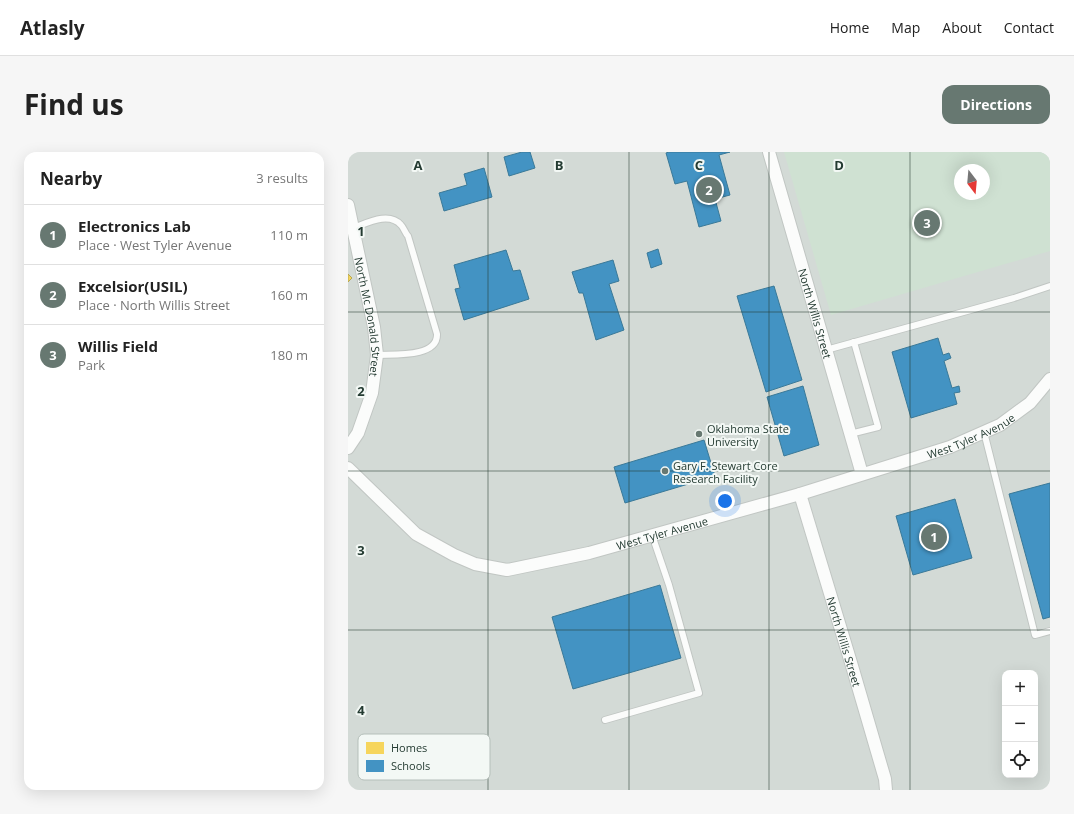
<!DOCTYPE html>
<html lang="en">
<head>
<meta charset="utf-8">
<style>
	body { margin:0; font-family:"Open Sans",sans-serif; background:#f6f6f6; color:#222 }
	.controls { position:absolute; right:12px; bottom:12px; display:grid; overflow:hidden; border-radius:8px; box-shadow:0 4px 16px #0002 }
	.controls button { width:36px; height:36px; display:grid; place-items:center; padding:0; border:0; border-bottom:1px solid #e0e0e0; background:#fff; color:#222; font:20px sans-serif }
	.compass { position:absolute; left:606px; top:12px; width:36px; height:36px; border-radius:50%; background:#fff; box-shadow:0 4px 16px #0002; rotate:164deg }
	.you { position:absolute; left:377px; top:349px; width:14px; height:14px; margin:-10px; border:3px solid #fff; border-radius:50%; background:#1a73e8; box-shadow:0 0 0 6px #1a73e833 }
	.badge { display:grid; place-items:center; width:26px; height:26px; border-radius:50%; background:#677871; color:#fff; font-size:13px; font-weight:700 }
	.pin { position:absolute; translate:-50% -50%; border:2px solid #fff; box-shadow:0 1px 4px #0006 }
	.list { margin:0; padding:0; list-style:none }
	h2 { display:flex; justify-content:space-between; align-items:center; height:52px; margin:0; padding:0 16px; font-size:17px }
	h2 small { font-size:13px; font-weight:400; color:#767676 }
	.list li { display:grid; grid-template-columns:26px 1fr auto; gap:12px; align-items:center; box-sizing:border-box; height:60px; padding:0 16px; border-top:1px solid #e0e0e0 }
	.list b { display:block; font-size:15px; white-space:nowrap }
	.list p { margin:0; font-size:13px; white-space:nowrap; color:#767676 }
	.list em { font-size:13px; font-style:normal; color:#767676 }
	.icon { flex:none; width:22px; height:22px; fill:none; stroke:currentColor; stroke-width:2; stroke-linecap:round; stroke-linejoin:round }
	.map { position:relative; flex:none; width:702px; height:638px; overflow:hidden; border-radius:12px }
	header { display:flex; align-items:center; gap:24px; box-sizing:border-box; height:56px; padding:0 20px; background:#fff; border-bottom:1px solid #e0e0e0 }
	header strong { font-size:19px }
	nav { display:flex; gap:22px; margin-inline-start:auto; font-size:14px }
	.intro { display:flex; align-items:center; justify-content:space-between; box-sizing:border-box; height:96px; padding:0 24px }
	h1 { margin:0; font-size:28px }
	.button { padding:10px 18px; border-radius:12px; background:#677871; color:#fff; font-size:14px; font-weight:700 }
	main { display:flex; gap:24px; padding:0 24px }
	aside { flex:1; background:#fff; border-radius:12px; box-shadow:0 4px 16px #0002 }
	.map>svg:first-child { display:block }
	.built { fill:#d3dad6; fill-rule:evenodd }
	.green { fill:#cfe1d2; fill-rule:evenodd }
	.homes { fill:#f6d55c; stroke:#b7a74f }
	.schools { fill:#4393c3; stroke:#3a7998 }
	.lines { fill:none; stroke-linecap:round; stroke-linejoin:round }
	.service-casing { stroke:#c1c6c3; stroke-width:8 }
	.minor-casing { stroke:#c1c6c3; stroke-width:14 }
	.service { stroke:#fbfcfb; stroke-width:6 }
	.minor { stroke:#fbfcfb; stroke-width:12 }
	.grid { fill:none; stroke:#243b32; stroke-width:1; stroke-opacity:0.55 }
	.poi-dot { fill:#677871; stroke:#f3f8f5; stroke-width:1.5 }
	.labels { text-anchor:middle; dominant-baseline:central; stroke-width:4; stroke-linejoin:round; paint-order:stroke }
	.street-label { font-size:11px; fill:#243b32; stroke:#f3f8f5 }
	.poi-label { font-size:11px; fill:#243b32; stroke:#f3f8f5; text-anchor:start }
	.key { fill:#f3f8f5; stroke:#b5bfba; stroke-width:1 }
	.key-label { font-size:11px; fill:#243b32 }
	.grid-label { font-size:13px; text-anchor:middle; font-weight:bold; fill:#243b32; stroke:#f3f8f5; stroke-width:4; stroke-linejoin:round; paint-order:stroke }
</style>
</head>
<body>
<header>
<strong>Atlasly</strong>
<nav><a>Home</a><a>Map</a><a>About</a><a>Contact</a></nav>
</header>
<div class="intro"><h1>Find us</h1><a class="button">Directions</a></div>
<main>
<aside>
<h2>Nearby<small>3 results</small></h2>
<ul class="list">
<li><span class="badge">1</span><div><b>Electronics Lab</b><p>Place · West Tyler Avenue</p></div><em>110 m</em></li>
<li><span class="badge">2</span><div><b>Excelsior(USIL)</b><p>Place · North Willis Street</p></div><em>160 m</em></li>
<li><span class="badge">3</span><div><b>Willis Field</b><p>Park</p></div><em>180 m</em></li>
</ul>
</aside>
<div class="map">
<svg width="702" height="638" viewBox="0 0 702 638">
	<rect width="100%" height="100%" fill="#e4e9e6"/>
	<path class="built" d="M 0,0 L 702,0 L 702,638 L 0,638 ZM 612,18 L 636,18 L 636,42 L 612,42 ZM 657,521 L 687,521 L 687,623 L 657,623 Z"/>
	<path class="green" d="M 436,0 L 702,0 L 702,99 L 483,163 ZM 612,18 L 636,18 L 636,42 L 612,42 Z"/>
	<polygon class="homes" points="0,122 4,126 0,130"/>
	<g class="schools">
		<polygon points="174,0 182,0 187,16 161,24 156,5"/>
		<polygon points="321,0 382,0 371,3 382,43 367,47 373,69 351,75 339,29 327,32 318,1"/>
		<polygon points="136,16 144,45 96,59 91,41 119,33 116,22"/>
		<polygon points="310,97 314,112 303,116 299,101"/>
		<polygon points="158,98 165,119 172,118 181,147 116,168 107,137 112,136 106,113"/>
		<polygon points="265,108 271,129 261,132 276,178 248,188 235,141 231,141 224,120"/>
		<polygon points="426,134 454,228 418,240 389,144"/>
		<polygon points="590,186 595,203 601,201 603,206 596,209 604,236 611,234 612,240 606,241 609,252 563,266 544,200"/>
		<polygon points="455,234 471,293 436,304 419,245"/>
		<polygon points="356,288 367,324 277,351 266,315"/>
		<polygon points="702,331 702,465 695,467 661,342"/>
		<polygon points="607,347 624,406 565,423 548,364"/>
		<polygon points="312,433 333,506 225,537 204,465"/>
	</g>
	<g class="lines">
		<defs>
			<g id="service">
				<path d="M 5,76 C 19,71 41,59 53,73 C 56,76 57,81 60,84 L 89,182 C 90,206 45,202 29,203"/>
				<polyline points="478,198 666,146 702,134"/>
				<polyline points="636,280 687,483 702,479"/>
				<polyline points="502,282 530,275 506,190"/>
				<polyline points="257,568 351,541 321,433 304,383"/>
			</g>
			<g id="minor">
				<path id="s1" d="M 421,0 L 514,322"/>
				<path id="s2" d="M 0,53 L 26,175 L 29,203 L 24,241 L 10,281 L 0,296"/>
				<path id="s3" d="M 0,316 L 68,382 L 106,403 L 127,412 L 159,418 L 241,401 L 452,342 L 602,295 L 652,273 L 682,251 L 702,227"/>
				<path id="s4" d="M 452,342 L 504,514 L 537,627 L 538,638"/>
			</g>
		</defs>
		<use href="#service" class="service-casing"/>
		<use href="#minor" class="minor-casing"/>
		<use href="#service" class="service"/>
		<use href="#minor" class="minor"/>
	</g>
	<path class="grid" d="M 140,0 L 140,638M 281,0 L 281,638M 421,0 L 421,638M 562,0 L 562,638M 0,160 L 702,160M 0,319 L 702,319M 0,478 L 702,478"/>
	<g class="poi-dot">
		<circle cx="351" cy="282" r="4"/>
		<circle cx="317" cy="319" r="4"/>
	</g>
	<g class="labels">
		<g class="street-label">
			<text stroke="none"><textPath href="#s1" startOffset="168">North Willis Street</textPath></text>
			<text stroke="none"><textPath href="#s2" startOffset="114">North Mc Donald Street</textPath></text>
			<text stroke="none"><textPath href="#s3" startOffset="677">West Tyler Avenue</textPath></text>
			<text stroke="none"><textPath href="#s3" startOffset="353">West Tyler Avenue</textPath></text>
			<text stroke="none"><textPath href="#s4" startOffset="154">North Willis Street</textPath></text>
		</g>
		<g class="poi-label">
			<text x="359" y="276">Oklahoma State<tspan x="359" dy="13">University</tspan></text>
			<text x="325" y="313">Gary F. Stewart Core<tspan x="325" dy="13">Research Facility</tspan></text>
		</g>
	</g>
	<rect x="10" y="582" width="132" height="46" rx="6" class="key"/>
	<rect x="18" y="590" width="18" height="12" fill="#f6d55c"/>
	<rect x="18" y="608" width="18" height="12" fill="#4393c3"/>
	<g class="key-label">
		<text x="43" y="600">Homes</text>
		<text x="43" y="618">Schools</text>
	</g>
	<g class="grid-label">
		<text x="70" y="18">A</text>
		<text x="211" y="18">B</text>
		<text x="351" y="18">C</text>
		<text x="491" y="18">D</text>
		<text x="13" y="84">1</text>
		<text x="13" y="244">2</text>
		<text x="13" y="403">3</text>
		<text x="13" y="563">4</text>
	</g>
</svg>
<div class="controls">
<button>+</button>
<button>−</button>
<button><svg class="icon" aria-label="locate" viewBox="0 0 24 24"><circle cx="12" cy="12" r="6"/><path d="M12 2v4M12 18v4M2 12h4M18 12h4"/></svg></button>
</div>
<svg class="compass" viewBox="-18 -18 36 36"><path d="M0-13l5 13h-10z" fill="#e53935"/><path d="M0 13l5-13h-10z" fill="#767676"/></svg>
<div class="you"></div>
<div class="pin badge" style="left:586px;top:385px">1</div>
<div class="pin badge" style="left:361px;top:38px">2</div>
<div class="pin badge" style="left:579px;top:71px">3</div>
</div>
</main>
</body>
</html>
